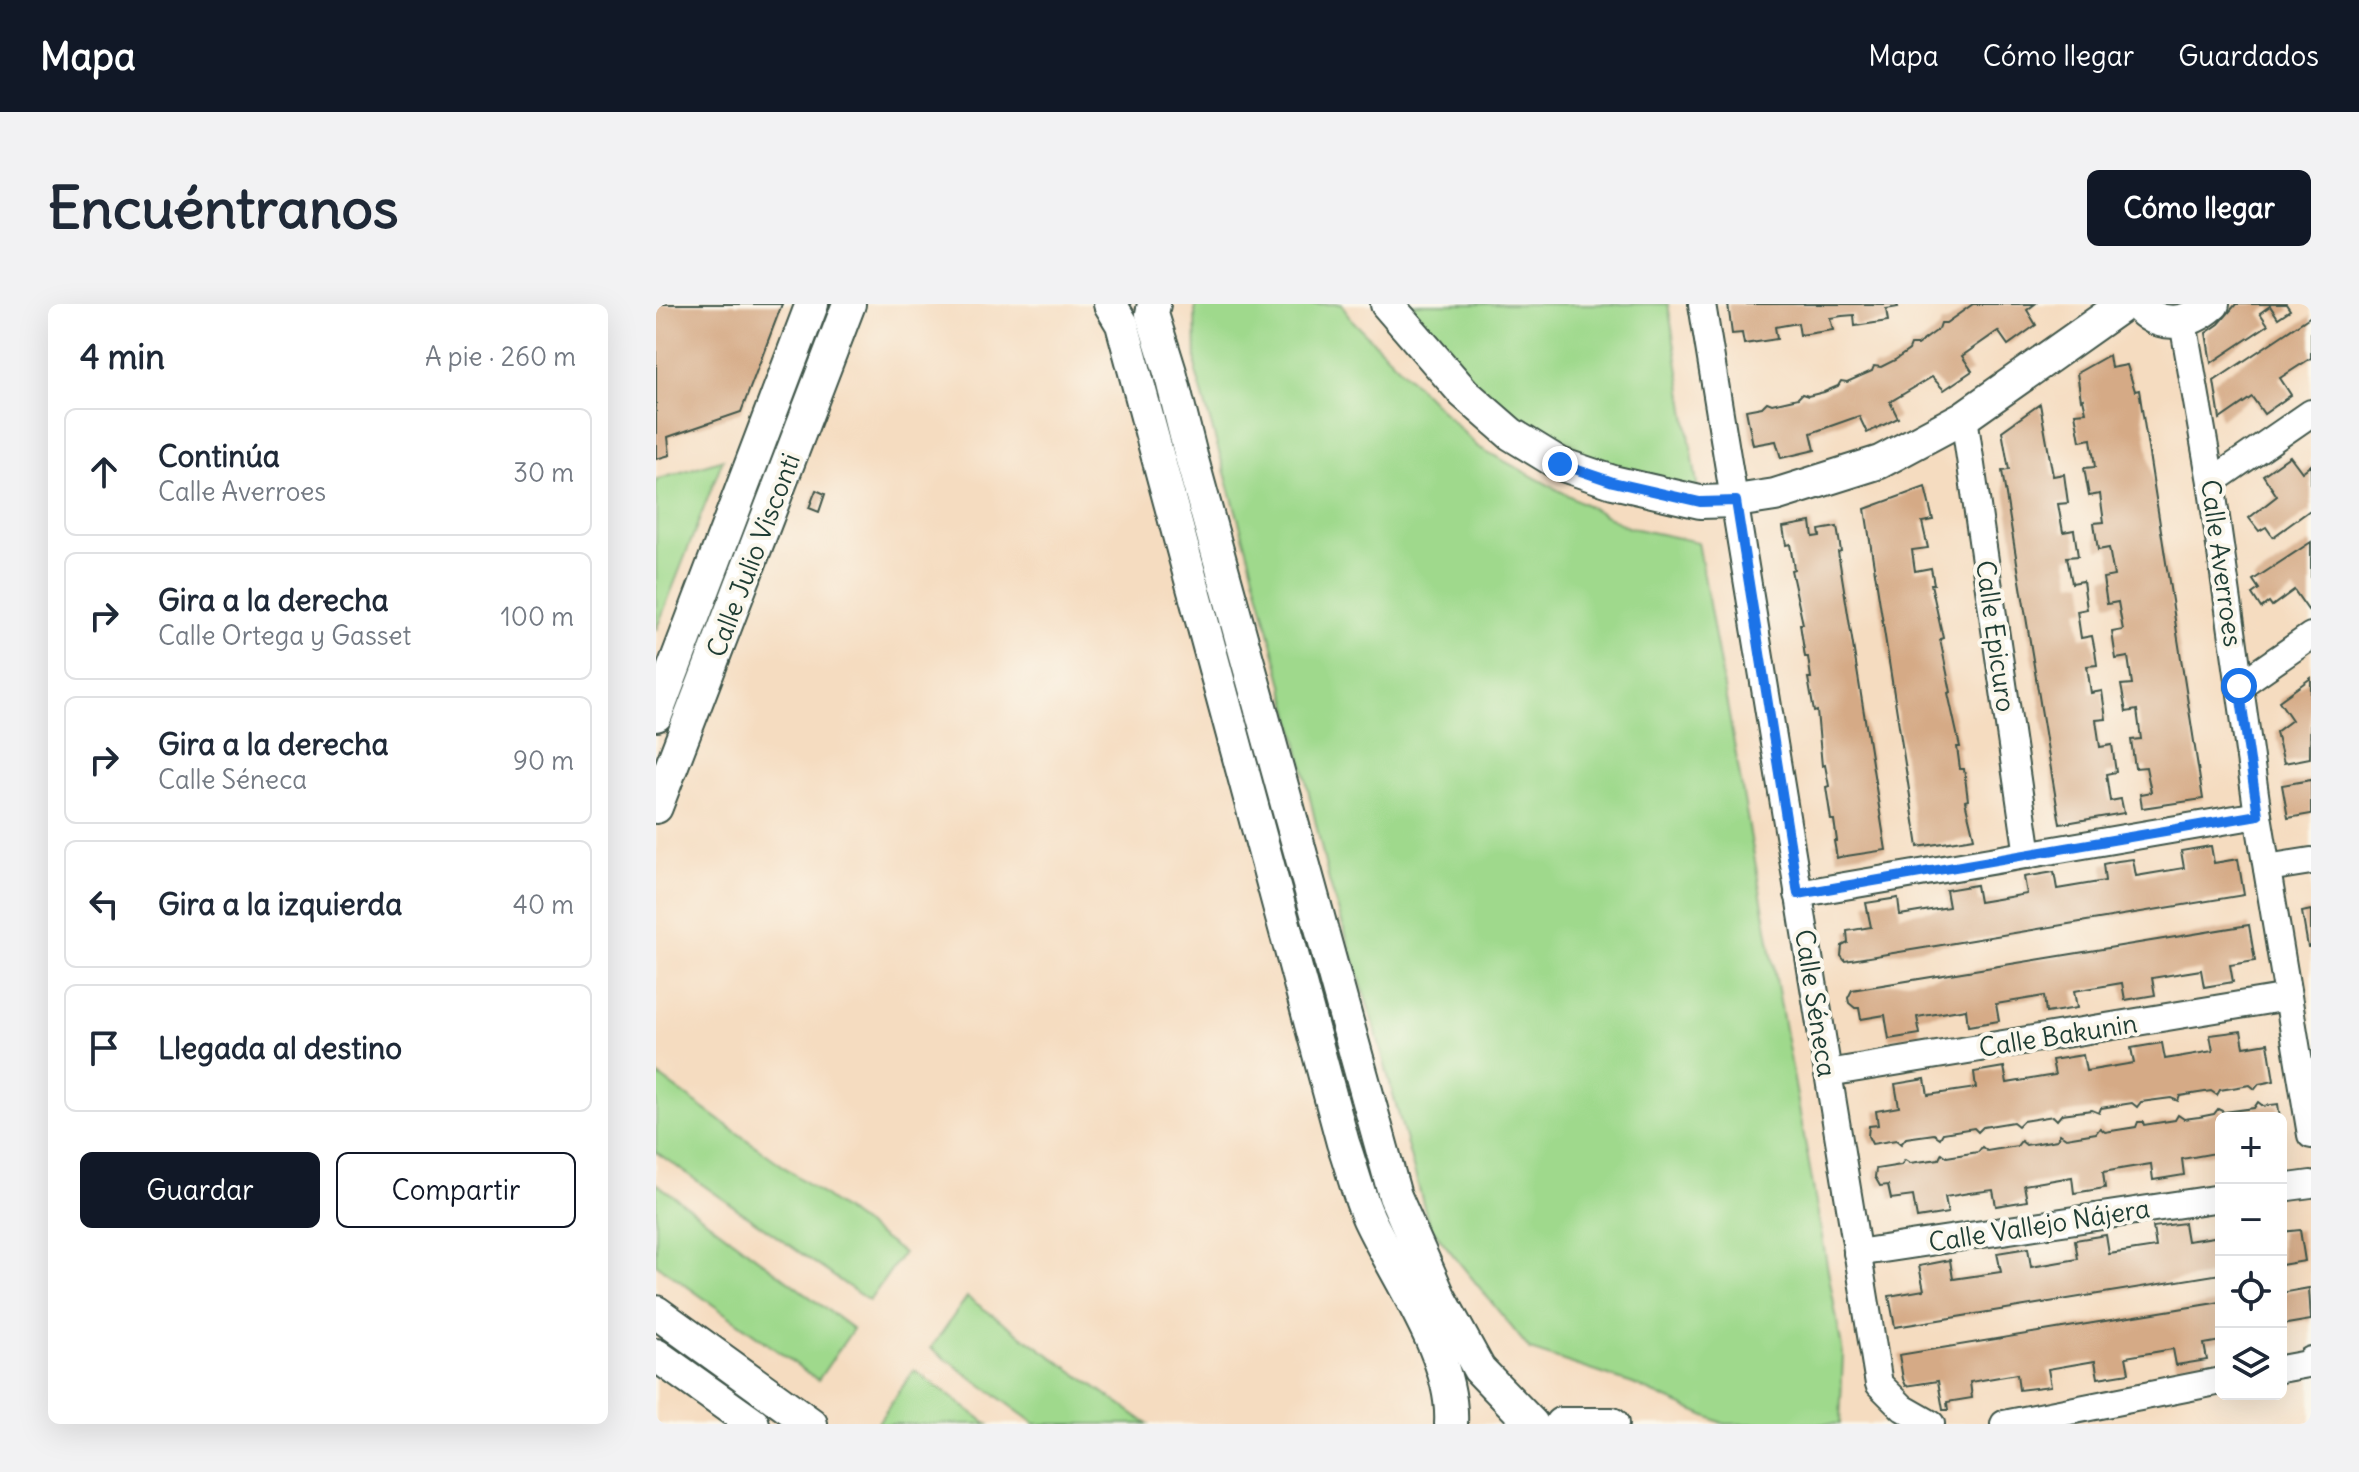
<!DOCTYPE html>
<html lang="es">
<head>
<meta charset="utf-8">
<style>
	body { margin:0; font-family:Delius,sans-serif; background:#f2f2f3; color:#1f2937 }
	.controls { position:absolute; right:24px; bottom:24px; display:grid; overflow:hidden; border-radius:12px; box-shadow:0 8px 32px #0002 }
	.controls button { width:72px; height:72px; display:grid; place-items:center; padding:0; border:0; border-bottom:2px solid #e0e1e3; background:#fff; color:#1f2937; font:40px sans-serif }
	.stop { position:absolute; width:24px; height:24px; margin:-18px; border:6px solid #1a73e8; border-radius:50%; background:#fff }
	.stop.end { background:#1a73e8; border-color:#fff; box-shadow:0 2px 8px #0008 }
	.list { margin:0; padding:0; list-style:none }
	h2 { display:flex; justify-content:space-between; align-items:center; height:104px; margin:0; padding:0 32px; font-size:34px }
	h2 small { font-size:26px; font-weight:400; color:#747a83 }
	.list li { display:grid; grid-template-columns:52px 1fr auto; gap:24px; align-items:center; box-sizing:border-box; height:128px; margin:0 16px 16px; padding:0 16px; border:2px solid #e0e1e3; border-radius:12px }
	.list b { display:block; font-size:30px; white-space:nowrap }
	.list p { margin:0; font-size:26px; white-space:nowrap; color:#747a83 }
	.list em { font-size:26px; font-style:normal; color:#747a83 }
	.actions { display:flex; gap:16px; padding:24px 32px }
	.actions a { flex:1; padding:18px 0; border:2px solid #111827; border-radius:12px; text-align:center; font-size:28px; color:#111827 }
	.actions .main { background:#111827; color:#fff }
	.icon { flex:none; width:44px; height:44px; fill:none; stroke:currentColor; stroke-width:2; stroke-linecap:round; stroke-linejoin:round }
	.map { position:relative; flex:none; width:1655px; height:1120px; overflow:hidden; border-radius:12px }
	header { display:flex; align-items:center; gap:48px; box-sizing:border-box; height:112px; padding:0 40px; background:#111827; color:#fff }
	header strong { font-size:38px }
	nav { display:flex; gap:44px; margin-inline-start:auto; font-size:28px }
	.intro { display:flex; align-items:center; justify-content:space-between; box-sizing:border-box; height:192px; padding:0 48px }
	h1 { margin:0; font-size:56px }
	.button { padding:20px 36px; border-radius:12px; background:#111827; color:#fff; font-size:28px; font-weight:700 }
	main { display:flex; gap:48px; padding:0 48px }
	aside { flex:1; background:#fff; border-radius:12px; box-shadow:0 8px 32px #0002 }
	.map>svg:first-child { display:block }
	.green { fill:#9fd98c; stroke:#5f8b60; stroke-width:2 }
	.building { fill:#d5aa86 }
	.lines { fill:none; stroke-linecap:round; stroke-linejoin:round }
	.minor-casing { stroke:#3f5549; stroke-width:30 }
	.tertiary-casing { stroke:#3f5549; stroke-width:36 }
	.minor { stroke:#fff; stroke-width:26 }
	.tertiary { stroke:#fff; stroke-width:32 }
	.route { stroke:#1a73e8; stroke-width:10 }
	.labels { text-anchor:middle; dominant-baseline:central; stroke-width:8; stroke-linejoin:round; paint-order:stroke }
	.street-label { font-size:26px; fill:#1f3d34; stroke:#fbf7ec }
</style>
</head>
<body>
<header>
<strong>Mapa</strong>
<nav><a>Mapa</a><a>Cómo llegar</a><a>Guardados</a></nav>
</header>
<div class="intro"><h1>Encuéntranos</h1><a class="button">Cómo llegar</a></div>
<main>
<aside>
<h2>4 min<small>A pie · 260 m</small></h2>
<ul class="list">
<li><svg class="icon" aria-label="ahead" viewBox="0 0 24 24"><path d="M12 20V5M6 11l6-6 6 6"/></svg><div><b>Continúa</b><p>Calle Averroes</p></div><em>30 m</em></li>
<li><svg class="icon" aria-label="right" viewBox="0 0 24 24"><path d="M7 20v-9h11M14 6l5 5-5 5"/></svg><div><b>Gira a la derecha</b><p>Calle Ortega y Gasset</p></div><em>100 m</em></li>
<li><svg class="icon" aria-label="right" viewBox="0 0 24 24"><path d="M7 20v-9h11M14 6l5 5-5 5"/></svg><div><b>Gira a la derecha</b><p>Calle Séneca</p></div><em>90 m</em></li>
<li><svg class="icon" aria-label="left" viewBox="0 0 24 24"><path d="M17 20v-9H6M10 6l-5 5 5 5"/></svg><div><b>Gira a la izquierda</b></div><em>40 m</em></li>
<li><svg class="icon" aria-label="arrive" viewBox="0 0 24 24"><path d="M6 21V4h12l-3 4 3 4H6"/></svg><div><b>Llegada al destino</b></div></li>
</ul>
<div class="actions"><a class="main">Guardar</a><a>Compartir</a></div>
</aside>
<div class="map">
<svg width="1655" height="1120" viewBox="0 0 1655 1120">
	<rect width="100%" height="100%" fill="#fbf7ec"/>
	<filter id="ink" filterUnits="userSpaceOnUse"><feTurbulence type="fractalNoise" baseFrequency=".0125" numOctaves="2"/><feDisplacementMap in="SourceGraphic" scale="16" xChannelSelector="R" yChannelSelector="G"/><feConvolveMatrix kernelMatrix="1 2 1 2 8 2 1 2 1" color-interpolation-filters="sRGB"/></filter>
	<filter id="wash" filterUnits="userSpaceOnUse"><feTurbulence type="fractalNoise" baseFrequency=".006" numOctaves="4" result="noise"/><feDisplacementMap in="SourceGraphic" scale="32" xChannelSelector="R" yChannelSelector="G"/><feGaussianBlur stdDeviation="1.8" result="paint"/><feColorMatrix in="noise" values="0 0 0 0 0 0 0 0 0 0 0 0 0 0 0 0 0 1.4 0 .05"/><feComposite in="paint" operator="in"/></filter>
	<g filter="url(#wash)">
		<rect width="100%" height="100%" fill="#f5dcc0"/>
		<g class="green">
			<polygon points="539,0 686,0 693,13 822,143 971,223 1042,238 1187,1050 1184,1120 1068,1120 977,1080 874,1046 773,921 718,721 673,577 634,407 593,252 540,68"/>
			<polygon points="731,0 1012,0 1044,198 904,160"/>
			<polygon points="67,155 8,306 0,326 0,176"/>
			<polygon points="0,770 247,949 213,997 0,848"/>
			<polygon points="0,879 197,1025 162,1076 0,960"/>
			<polygon points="311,993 492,1120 379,1120 275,1044"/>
			<polygon points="258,1066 332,1120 221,1120"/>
		</g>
		<g id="blocks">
			<g class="building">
				<polygon points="0,0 126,0 85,108 12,133 14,151 0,155"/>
				<polygon points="1072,0 1241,0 1242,3 1230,5 1232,17 1199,22 1198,11 1186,12 1174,14 1177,26 1144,31 1142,19 1119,23 1121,35 1088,40 1086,29 1076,30"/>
				<polygon points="1317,0 1379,0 1371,6 1380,21 1352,41 1342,27 1306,52 1316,67 1288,86 1276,73 1234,98 1242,114 1211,129 1203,112 1155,129 1159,146 1125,154 1120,137 1097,141 1090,106 1106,103 1111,98 1116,100 1142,94 1146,90 1152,92 1168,88 1182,82 1185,77 1191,78 1216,67 1218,62 1225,63 1239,56 1253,46 1255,41 1261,41 1283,25 1285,19 1290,19"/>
				<polygon points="1580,0 1630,0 1634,6 1622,14 1614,2 1604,9 1612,21 1555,59 1550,29 1563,20"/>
				<polygon points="1655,12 1655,54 1624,74 1635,91 1608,110 1596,93 1564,115 1558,77"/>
				<polygon points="1453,51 1455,64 1471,61 1479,87 1483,86 1547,495 1486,504 1484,490 1495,488 1490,463 1479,464 1475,436 1485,435 1481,406 1470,408 1465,381 1476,380 1472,353 1460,355 1456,328 1467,326 1462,298 1451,300 1447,274 1458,272 1453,244 1442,246 1438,219 1448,218 1444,190 1433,192 1428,164 1439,163 1435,135 1424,137 1419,109 1430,108 1427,95 1425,96 1421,69"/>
				<polygon points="1384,100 1397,172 1408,170 1412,199 1402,200 1407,228 1418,226 1422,252 1411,253 1416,279 1427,277 1431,305 1421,307 1425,334 1436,332 1439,347 1441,361 1431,362 1435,389 1446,387 1450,415 1440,416 1444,443 1456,441 1460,468 1450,470 1454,497 1465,495 1468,509 1404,520 1346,167 1353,166 1346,127"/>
				<polygon points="1634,152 1646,168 1655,161 1655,210 1653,207 1617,233 1610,223 1603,227 1593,214 1621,192 1607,171"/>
				<polygon points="1269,183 1277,216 1266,218 1272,244 1256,246 1259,267 1275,264 1278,280 1275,280 1287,334 1284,335 1295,388 1292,389 1304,443 1301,443 1304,465 1308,465 1312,496 1309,497 1318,534 1262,543 1209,205"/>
				<polygon points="160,186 169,190 163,208 153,204"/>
				<polygon points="1155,218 1157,233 1164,232 1163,226 1181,223 1185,247 1182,248 1230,546 1184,553 1181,554 1178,537 1181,537 1178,516 1175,516 1170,483 1173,482 1169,461 1166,462 1161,407 1158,408 1152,374 1155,374 1152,353 1149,353 1144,320 1147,320 1135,266 1138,265 1134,240 1130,241 1127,223"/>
				<polygon points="1655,238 1655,303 1652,306 1638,286 1616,302 1613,298 1605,304 1596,290 1603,285 1597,276"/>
				<polygon points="1655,374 1654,454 1628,459 1620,428 1636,416 1623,397"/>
				<polygon points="1655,476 1655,510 1632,514 1626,481"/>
				<polygon points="1555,542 1558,559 1582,555 1588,591 1195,656 1189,657 1185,652 1186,642 1192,639 1191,627 1215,623 1210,599 1242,594 1244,611 1293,603 1290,586 1320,581 1323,598 1371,590 1368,573 1398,568 1401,585 1449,577 1447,560 1462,557 1477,555 1480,572 1528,564 1525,547"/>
				<polygon points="1655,606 1655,643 1652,643 1646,608"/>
				<polygon points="1593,621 1599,657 1574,661 1577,678 1548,683 1545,666 1520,670 1496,674 1499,691 1469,696 1466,679 1418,687 1421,704 1390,709 1388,692 1340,700 1343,717 1312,722 1310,705 1261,713 1264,730 1233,735 1229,711 1205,715 1203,704 1199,704 1193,699 1192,694 1196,686"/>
				<polygon points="1585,727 1588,743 1612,739 1618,777 1603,780 1599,785 1594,781 1564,786 1561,791 1555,787 1524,792 1522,797 1515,794 1485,798 1481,803 1476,799 1445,804 1443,809 1436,806 1406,810 1401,816 1397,812 1367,817 1362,822 1357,818 1327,823 1322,828 1318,824 1287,829 1284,834 1278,830 1250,834 1245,840 1240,836 1216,840 1212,832 1213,822 1222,821 1220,807 1243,803 1239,780 1269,775 1272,791 1320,784 1318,768 1348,763 1351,779 1399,771 1396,756 1427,751 1430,767 1478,759 1475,744 1506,739 1509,755 1557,747 1554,731"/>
				<polygon points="1602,798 1607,802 1622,800 1624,814 1565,814 1565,848 1526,855 1528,871 1497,876 1495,860 1470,864 1447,868 1449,884 1418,889 1416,873 1368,881 1371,897 1340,902 1337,886 1313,889 1289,893 1292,909 1261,914 1257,892 1235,895 1232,881 1224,882 1219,873 1220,865 1245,861 1249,856 1254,859 1283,855 1286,849 1291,853 1322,848 1326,843 1331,847 1361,842 1365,837 1370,841 1401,836 1404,830 1410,834 1440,829 1444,824 1449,828 1480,823 1482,818 1487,818 1488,821 1519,816 1522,811 1528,815 1543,813 1558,810 1562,805 1568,808 1598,804"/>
				<polygon points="1528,919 1531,937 1565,932 1565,970 1239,1023 1233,992 1268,986 1263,962 1294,956 1297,975 1345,968 1341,949 1372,944 1375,963 1422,955 1419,936 1450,931 1453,950 1500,943 1497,923"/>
				<polygon points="1644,926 1649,957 1625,961 1625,928"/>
				<polygon points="1653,984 1655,1016 1625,1021 1625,989"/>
				<polygon points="1565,998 1565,1037 1548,1040 1551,1056 1520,1061 1517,1045 1470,1053 1473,1069 1442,1074 1439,1057 1392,1065 1395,1082 1363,1086 1361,1070 1314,1078 1316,1094 1291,1098 1292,1106 1287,1106 1282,1077 1250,1082 1247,1075 1243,1051"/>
			</g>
		</g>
	</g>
	<g filter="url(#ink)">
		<use href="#blocks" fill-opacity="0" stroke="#3f5549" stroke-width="2"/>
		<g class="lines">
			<defs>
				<g id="minor">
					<polyline points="1046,0 1223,1080 1247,1104 1275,1120"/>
					<polyline points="1527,18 1555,178 1602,511 1655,831"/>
					<polyline points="1308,113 1372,551"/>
					<polyline points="1555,178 1655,109"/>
					<polyline points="1583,382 1655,332"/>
					<polyline points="1611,564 1655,557"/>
					<polyline points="1142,590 1602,511"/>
					<polyline points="1172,769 1632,693"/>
					<polyline points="1625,884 1655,880"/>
					<polyline points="1201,949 1565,894"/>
					<polyline points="1625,1065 1652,1060 1655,1056"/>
					<polyline points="1348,1120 1565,1077"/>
				</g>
				<g id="tertiary">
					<path d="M 454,0 L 466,20 L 687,839 C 696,864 702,891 713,915 C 741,975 799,1053 795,1120"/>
					<polyline points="498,0 496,10 514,68 535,152 739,892 783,992 823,1065 876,1120"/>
					<polyline points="731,0 808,89 855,130 904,160 957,178 1044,198 1080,197 1119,191 1224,158 1308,113 1468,0"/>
					<path d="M 1481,0 C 1503,27 1534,20 1557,0"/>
					<polyline points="0,411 156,0"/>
					<polyline points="0,503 193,0"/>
					<polyline points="0,1008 155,1120"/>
					<polyline points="0,1051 97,1120"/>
					<polyline points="905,1120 956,1120"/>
				</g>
			</defs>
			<use href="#minor" class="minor-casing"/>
			<use href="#tertiary" class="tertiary-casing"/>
			<use href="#minor" class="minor"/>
			<use href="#tertiary" class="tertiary"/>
		</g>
	</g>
	<g class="lines" filter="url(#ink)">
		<polyline class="route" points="904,160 957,178 1044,198 1080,197 1142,590 1602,511 1583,382"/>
	</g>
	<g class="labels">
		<g class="street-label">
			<text transform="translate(97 251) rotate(-69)">Calle Julio Visconti</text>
			<text transform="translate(1566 259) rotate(82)">Calle Averroes</text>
			<text transform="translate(1340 332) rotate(82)">Calle Epicuro</text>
			<text transform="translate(1160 699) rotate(81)">Calle Séneca</text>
			<text transform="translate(1402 731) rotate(-9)">Calle Bakunin</text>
			<text transform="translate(1383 921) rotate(-9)">Calle Vallejo Nájera</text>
		</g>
	</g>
</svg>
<div class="controls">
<button>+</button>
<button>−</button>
<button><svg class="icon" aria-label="locate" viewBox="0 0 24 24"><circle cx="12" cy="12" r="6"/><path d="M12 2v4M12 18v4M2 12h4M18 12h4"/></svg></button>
<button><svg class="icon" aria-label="layers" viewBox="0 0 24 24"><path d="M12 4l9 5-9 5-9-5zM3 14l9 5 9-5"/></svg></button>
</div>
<div class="stop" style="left:1583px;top:382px"></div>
<div class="stop end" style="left:904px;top:160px"></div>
</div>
</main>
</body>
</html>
